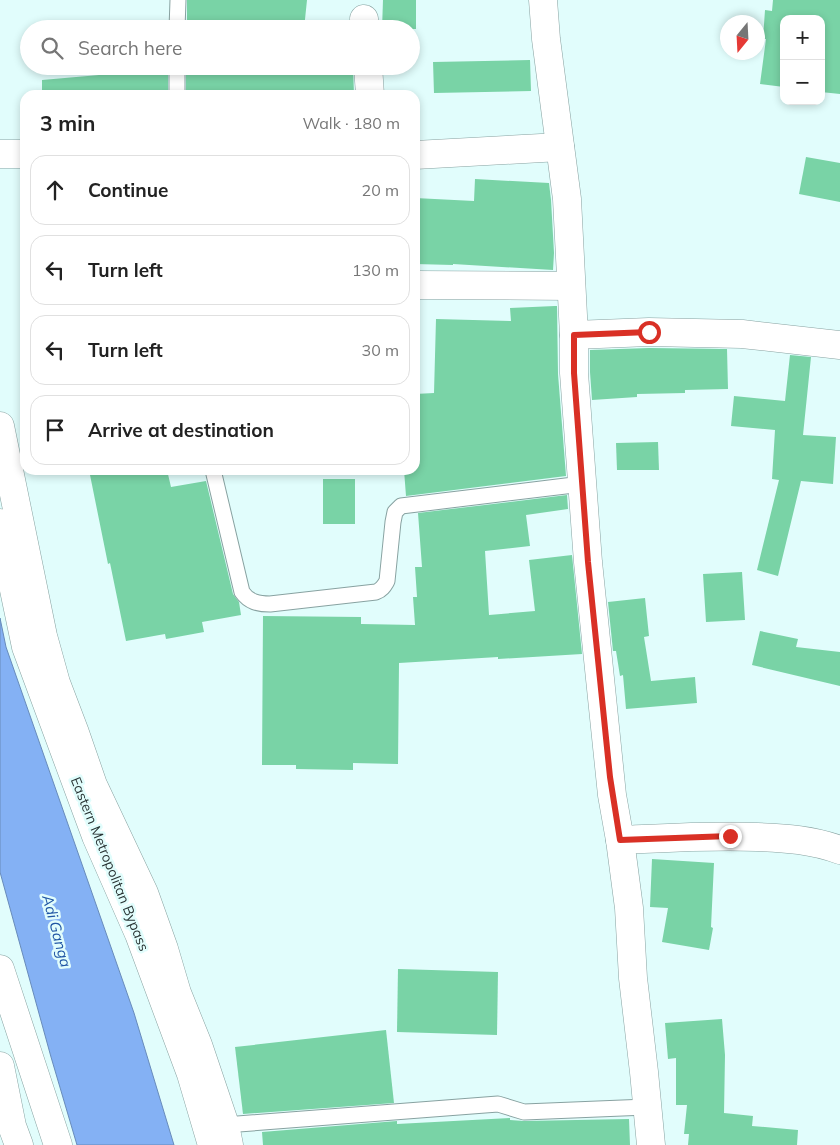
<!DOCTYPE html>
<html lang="en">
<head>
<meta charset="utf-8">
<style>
	body { margin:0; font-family:Mulish,sans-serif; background:#f6f6f6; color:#222 }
	.controls { position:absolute; right:15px; top:15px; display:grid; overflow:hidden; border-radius:10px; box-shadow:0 2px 8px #0003 }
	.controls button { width:45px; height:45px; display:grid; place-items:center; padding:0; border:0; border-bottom:1px solid #e0e0e0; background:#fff; color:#222; font:25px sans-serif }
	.compass { position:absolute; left:720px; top:15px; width:45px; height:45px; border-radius:50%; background:#fff; box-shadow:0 2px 8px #0003; rotate:198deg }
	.stop { position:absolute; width:15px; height:15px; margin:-11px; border:4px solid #d93025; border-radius:50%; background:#fff }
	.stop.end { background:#d93025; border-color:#fff; box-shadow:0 1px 5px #0008 }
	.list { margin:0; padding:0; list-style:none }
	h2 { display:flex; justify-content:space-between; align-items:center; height:65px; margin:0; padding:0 20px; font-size:21px }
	h2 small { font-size:16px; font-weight:400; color:#767676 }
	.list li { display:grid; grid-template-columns:32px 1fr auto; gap:15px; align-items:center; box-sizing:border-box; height:70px; margin:0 10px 10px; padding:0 10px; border:1px solid #e0e0e0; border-radius:15px }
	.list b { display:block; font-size:19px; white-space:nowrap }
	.list em { font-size:16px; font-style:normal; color:#767676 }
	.icon { flex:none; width:28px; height:28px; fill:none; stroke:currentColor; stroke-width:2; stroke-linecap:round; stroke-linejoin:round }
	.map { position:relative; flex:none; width:840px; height:1145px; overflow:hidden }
	.search { position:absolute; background:#fff; box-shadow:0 2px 8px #0003; left:20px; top:20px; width:400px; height:55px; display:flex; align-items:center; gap:12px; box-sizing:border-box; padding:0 18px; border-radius:28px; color:#767676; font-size:19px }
	.panel { position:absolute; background:#fff; box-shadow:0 2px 8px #0003; left:20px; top:90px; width:400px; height:385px; border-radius:15px }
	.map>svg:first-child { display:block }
	.water { fill:#84b1f4; stroke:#688bba }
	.building { fill:#79d3a6 }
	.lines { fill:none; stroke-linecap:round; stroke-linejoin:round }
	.service-casing { stroke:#88a2a1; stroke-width:17 }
	.minor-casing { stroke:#88a2a1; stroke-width:29 }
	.primary-casing { stroke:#88a2a1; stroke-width:29 }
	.service { stroke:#fff; stroke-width:15 }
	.minor { stroke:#fff; stroke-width:28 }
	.primary { stroke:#fff; stroke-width:28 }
	.route { stroke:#d93025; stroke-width:6 }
	.labels { text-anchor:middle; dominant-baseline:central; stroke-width:5; stroke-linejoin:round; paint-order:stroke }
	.street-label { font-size:14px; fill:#273232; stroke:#e1fdfc }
	.water-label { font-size:15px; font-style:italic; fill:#1f55a4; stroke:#e1fdfc }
</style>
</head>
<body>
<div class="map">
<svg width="840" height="1145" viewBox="0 0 840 1145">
	<rect width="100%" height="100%" fill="#e1fdfc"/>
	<polygon class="water" points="0,618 6,647 134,1013 174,1145 77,1145 51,1057 0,872"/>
	<g class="building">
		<polygon points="187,0 307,0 304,29 292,29 261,25 260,29 233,29 187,24"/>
		<polygon points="383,0 416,0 416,29 382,29"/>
		<polygon points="773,0 840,0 840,94 821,92 821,19 784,19 784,87 760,84 766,39 763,39 765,10 772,11"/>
		<polygon points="530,60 531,91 434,93 433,62"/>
		<polygon points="289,66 353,66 354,95 186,95 186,74 289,75"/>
		<polygon points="99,74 168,74 168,95 42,95 42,80 99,75"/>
		<polygon points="806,157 840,163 840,202 799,194"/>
		<polygon points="475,179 549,183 551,200 554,253 553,270 453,264 453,265 415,264 415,198 474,201"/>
		<polygon points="555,306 557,306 558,374 566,476 406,496 404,470 415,470 415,394 434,393 436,319 511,321 510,308"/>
		<polygon points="649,348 727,349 728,389 685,390 685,393 637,394 637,397 592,400 590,372 590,350"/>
		<polygon points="790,355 811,357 803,435 836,437 833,484 801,481 778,576 757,570 779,480 772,479 775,430 731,426 734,396 785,401"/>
		<polygon points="658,442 659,470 617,470 616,443"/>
		<polygon points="89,470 167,470 171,487 206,481 233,594 239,602 241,615 202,622 204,632 166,639 165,634 126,641 110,563 108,564"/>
		<rect x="323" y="479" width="32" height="45"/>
		<polygon points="567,495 568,509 526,515 530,546 485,551 489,615 535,611 529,560 572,555 582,654 498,659 498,657 399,663 398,764 353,763 353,770 296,769 296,765 262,765 263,616 361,617 361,624 415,625 413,597 417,597 415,567 422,567 418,513"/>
		<polygon points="742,572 745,620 706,622 703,574"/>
		<polygon points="645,598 649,636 644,637 651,681 695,677 697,703 626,709 623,675 620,676 616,651 613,651 608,602"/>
		<polygon points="760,631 798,639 796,647 840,652 840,686 752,665"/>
		<polygon points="652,859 714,863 711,927 713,928 709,950 662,942 668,908 650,907"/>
		<polygon points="398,969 498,972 497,1035 397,1032"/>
		<polygon points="722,1019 725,1055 724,1113 753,1116 752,1126 798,1130 797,1145 688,1145 689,1134 684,1134 687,1105 676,1105 676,1058 668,1059 665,1023"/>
		<polygon points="386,1030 394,1103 243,1114 235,1047"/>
		<polygon points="510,1118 510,1120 524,1121 629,1119 630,1145 263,1145 262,1132 397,1121 397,1124"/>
	</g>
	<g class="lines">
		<defs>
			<g id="service">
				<polyline points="177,29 178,0"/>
				<polyline points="177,95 177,66"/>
				<path d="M 213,470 L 242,592 C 249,602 258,604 270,604 L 376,592 C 382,590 384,586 387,581 L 393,522 L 395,512 L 401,506 L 582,484"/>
				<polyline points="225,1125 498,1104 524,1112 647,1107"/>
			</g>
			<g id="minor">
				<polyline points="543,0 546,39 567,199 574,335 574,373 588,562 612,795 620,840 629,908 633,978 644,1072 651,1145"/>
				<polyline points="364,19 365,29"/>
				<polyline points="368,66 370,95"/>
				<polyline points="0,154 25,154"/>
				<polyline points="415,155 560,147"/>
				<polyline points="415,285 571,286"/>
				<polyline points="574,335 649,332 742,334 840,345"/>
				<polyline points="0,426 43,636 56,683 75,733 93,785 144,893 164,949 177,993 198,1045 225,1125 229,1145"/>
				<path d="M 620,840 C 666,838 712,835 757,837 C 786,838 813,840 840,850"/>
				<polyline points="0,1066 12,1126 19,1145"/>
			</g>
			<g id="primary">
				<polyline points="0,523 26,647 96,836 139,934 191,1074 212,1145"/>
				<polyline points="0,969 58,1145"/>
			</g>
		</defs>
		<use href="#service" class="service-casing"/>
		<use href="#minor" class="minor-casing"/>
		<use href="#primary" class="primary-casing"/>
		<use href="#service" class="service"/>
		<use href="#minor" class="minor"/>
		<use href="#primary" class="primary"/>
	</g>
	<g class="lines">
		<polyline class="route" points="649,332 574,335 574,373 588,562 610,777 620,840 730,836"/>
	</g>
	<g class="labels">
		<g class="street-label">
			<text transform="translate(110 864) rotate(68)">Eastern Metropolitan Bypass</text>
		</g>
		<g class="water-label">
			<text transform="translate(57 931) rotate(75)">Adi Ganga</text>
		</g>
	</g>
</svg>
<div class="controls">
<button>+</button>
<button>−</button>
</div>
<svg class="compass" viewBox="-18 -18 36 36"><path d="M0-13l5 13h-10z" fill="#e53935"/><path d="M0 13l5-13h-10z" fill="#767676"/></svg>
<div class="stop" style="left:649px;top:332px"></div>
<div class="stop end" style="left:730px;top:836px"></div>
<div class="search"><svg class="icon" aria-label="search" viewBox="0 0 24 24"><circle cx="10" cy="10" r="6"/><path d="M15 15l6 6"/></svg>Search here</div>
<section class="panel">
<h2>3 min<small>Walk · 180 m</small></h2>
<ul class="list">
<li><svg class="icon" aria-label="ahead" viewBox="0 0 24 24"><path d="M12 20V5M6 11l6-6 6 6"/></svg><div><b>Continue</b></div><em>20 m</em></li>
<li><svg class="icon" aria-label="left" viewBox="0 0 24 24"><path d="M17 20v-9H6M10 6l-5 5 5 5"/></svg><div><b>Turn left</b></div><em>130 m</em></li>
<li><svg class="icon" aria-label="left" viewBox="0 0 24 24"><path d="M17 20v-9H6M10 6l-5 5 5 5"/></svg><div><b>Turn left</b></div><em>30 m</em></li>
<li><svg class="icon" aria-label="arrive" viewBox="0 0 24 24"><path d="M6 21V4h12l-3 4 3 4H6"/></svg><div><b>Arrive at destination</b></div></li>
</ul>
</section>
</div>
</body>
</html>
